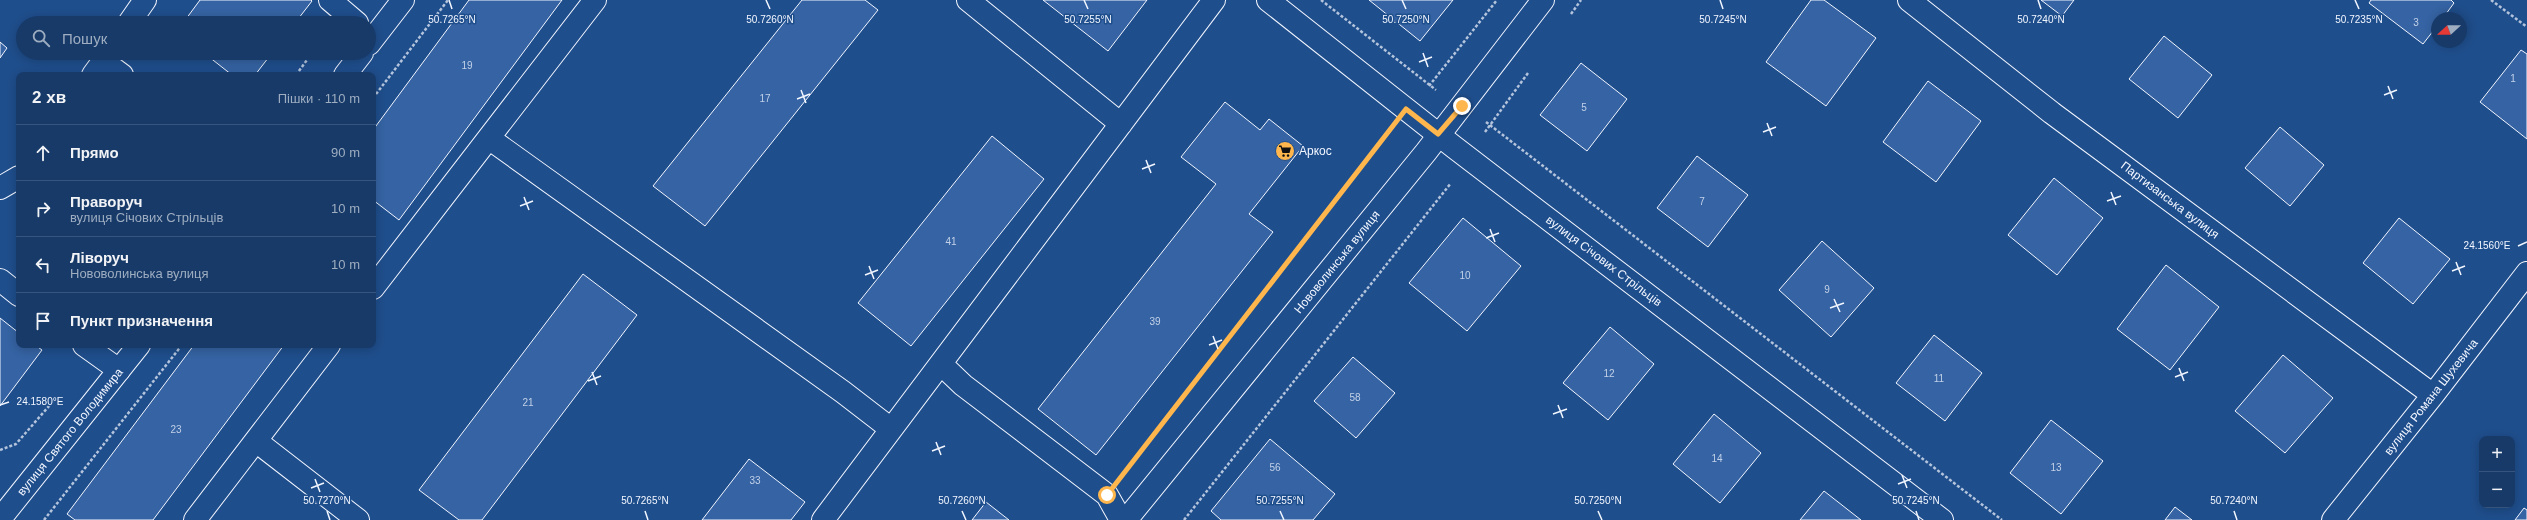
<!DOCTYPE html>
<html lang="uk">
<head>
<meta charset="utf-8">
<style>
	:root { --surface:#173a69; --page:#244571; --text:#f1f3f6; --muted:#9eadc0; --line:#36547d }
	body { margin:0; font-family:Helvetica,sans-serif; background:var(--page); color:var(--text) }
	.controls { position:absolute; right:12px; bottom:12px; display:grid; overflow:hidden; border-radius:8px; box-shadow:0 2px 10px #0003 }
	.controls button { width:36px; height:36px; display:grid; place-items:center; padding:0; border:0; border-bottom:1px solid var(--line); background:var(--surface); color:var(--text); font:20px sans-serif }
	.compass { position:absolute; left:2431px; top:12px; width:36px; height:36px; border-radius:50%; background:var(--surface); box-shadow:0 2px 10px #0003; rotate:249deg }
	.stop { position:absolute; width:12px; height:12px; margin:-9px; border:3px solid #ffb74d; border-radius:50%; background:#fff }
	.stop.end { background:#ffb74d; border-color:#fff; box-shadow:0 1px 4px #0008 }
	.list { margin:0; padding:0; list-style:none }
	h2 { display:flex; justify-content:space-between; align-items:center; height:52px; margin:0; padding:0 16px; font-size:17px }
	h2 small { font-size:13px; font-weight:400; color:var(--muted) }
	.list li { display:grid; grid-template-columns:26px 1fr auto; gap:12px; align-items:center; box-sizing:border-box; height:56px; padding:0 16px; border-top:1px solid var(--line) }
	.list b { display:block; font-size:15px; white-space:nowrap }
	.list p { margin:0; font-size:13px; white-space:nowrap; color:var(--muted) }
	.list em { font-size:13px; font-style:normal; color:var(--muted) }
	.icon { flex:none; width:22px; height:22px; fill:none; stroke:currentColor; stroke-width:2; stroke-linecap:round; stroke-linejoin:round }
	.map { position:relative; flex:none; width:2527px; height:520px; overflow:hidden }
	.search { position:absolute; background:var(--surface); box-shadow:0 2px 10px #0003; left:16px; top:16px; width:360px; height:44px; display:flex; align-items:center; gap:10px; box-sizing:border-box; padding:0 14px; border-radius:22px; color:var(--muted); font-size:15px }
	.panel { position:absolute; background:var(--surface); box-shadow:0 2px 10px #0003; left:16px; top:72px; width:360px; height:276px; border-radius:8px }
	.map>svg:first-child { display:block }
	.building { fill:#3563a3; stroke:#f2f6ff }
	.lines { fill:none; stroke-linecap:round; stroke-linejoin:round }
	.street-casing { stroke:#f2f6ff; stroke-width:24 }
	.secondary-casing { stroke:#f2f6ff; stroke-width:24 }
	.path { stroke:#b3c4dc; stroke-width:2.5; stroke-dasharray:3 2; stroke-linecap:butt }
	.street { stroke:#1f4e8c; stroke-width:22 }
	.secondary { stroke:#1f4e8c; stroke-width:22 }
	.route { stroke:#ffb74d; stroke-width:5 }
	.ticks { fill:none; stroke:#f2f6ff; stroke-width:1.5 }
	.labels { text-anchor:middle; stroke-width:3; stroke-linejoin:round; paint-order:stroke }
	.number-label { font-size:10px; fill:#c3d1e8 }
	.poi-label { font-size:12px; fill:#f2f6ff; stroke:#1f4e8c; text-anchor:start }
	.street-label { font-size:12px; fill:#f2f6ff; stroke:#1f4e8c }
	.ticks-label { font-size:10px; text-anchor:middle; fill:#f2f6ff; stroke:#1f4e8c; stroke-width:3; stroke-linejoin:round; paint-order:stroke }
</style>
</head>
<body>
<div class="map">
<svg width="2527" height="520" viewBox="0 0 2527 520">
	<rect width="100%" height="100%" fill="#1f4e8c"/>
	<path class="building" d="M200 0H311L312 1 295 23H183Z
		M469 0H562L399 220 373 200V130Z
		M802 0H865L878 10 705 226 653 186Z
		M1043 0H1147L1108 51Z
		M1369 0H1453L1420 41Z
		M1811 0H1824L1876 38 1826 106 1766 62Z
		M2041 0H2074L2062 16Z
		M2371 0H2451L2454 3 2443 18H2437V26L2423 44 2369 3Z
		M2164 36 2212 75 2178 118 2129 79Z
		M0 42 7 48 0 58Z
		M2521 50 2527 54V139L2480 102Z
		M204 53H272L255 75H232Z
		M1581 63 1627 99 1587 151 1540 115Z
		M1928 81 1981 121 1936 182 1883 142Z
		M1225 102 1260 130 1269 119 1303 146 1249 214 1273 232 1096 455 1038 409 1216 184 1181 157Z
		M2280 127 2324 165 2290 206 2245 168Z
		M992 136 1044 179 911 346 858 303Z
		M1697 156 1748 195 1708 247 1657 208Z
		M2054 178 2103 218 2057 275 2008 235Z
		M1463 218 1521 266 1467 331 1409 283Z
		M2399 218 2450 259 2413 304 2363 263Z
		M1822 241 1874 288 1831 337 1779 290Z
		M2166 265 2219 307 2170 370 2117 329Z
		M583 274 637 315 482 520H459L419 490Z
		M0 318 19 333V345H35L42 350 0 406Z
		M1610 327 1654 364 1608 420 1563 383Z
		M1934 335 1982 373 1945 421 1896 383Z
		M194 345H284L153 520H75L67 514Z
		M2283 355 2333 398 2285 453 2235 411Z
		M1353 357 1395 393 1356 438 1314 401Z
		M1714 414 1761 453 1720 503 1673 464Z
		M2051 420 2103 461 2061 514 2010 473Z
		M1270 439 1335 494 1313 520H1221L1211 511Z
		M749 459 805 502 791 520H702Z
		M1824 491 1861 520H1800Z
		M986 502 1009 520H972Z
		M2175 507 2192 520H2165Z
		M2524 508 2527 510V520H2515Z"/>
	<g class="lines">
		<g class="street-casing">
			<path id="street" d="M330 0 357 23
				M968 0 1121 124
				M1268 0 1454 147 1942 520
				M1909 0 2052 113 2433 395
				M129 23 145 0
				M103 61 122 75
				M93 75 109 53
				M490 139 843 392 891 429
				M0 188 19 177
				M0 280 19 295
				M373 288 595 0
				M84 345 119 370
				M941 364 963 385 1107 495 1121 520
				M256 441 358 520
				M195 520 329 345
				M823 520 1214 0
				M2333 520 2433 395 2527 273"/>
		</g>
		<g class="secondary-casing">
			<path id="secondary" d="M369 44 403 0
				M345 75 362 53
				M0 519 139 345
				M1126 520 1426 152 1543 0"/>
		</g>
		<path class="path" d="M1321 0 1436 90
			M2491 0 2527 27
			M1571 14 1581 0
			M296 75 312 53
			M1429 86 1497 0
			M373 98 448 0
			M1486 122 2002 520
			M1485 132 1528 73
			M1163 423 1388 133
			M0 450 16 444 56 398
			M44 520 182 345
			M1184 520 1451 183"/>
		<use href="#street" class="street"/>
		<use href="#secondary" class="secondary"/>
	</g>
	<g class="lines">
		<path class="route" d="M1107 495 1406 109 1438 134 1462 106"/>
	</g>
	<path class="ticks" d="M449 0 452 9M766 0 770 9M1084 0 1088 9M1402 0 1406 9M1720 0 1723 9M2038 0 2041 9M2355 0 2359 9M1423 53 1428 67M1419 62 1432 57M2388 86 2393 99M801 90 806 103M2384 95 2397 90M797 99 810 94M1767 123 1772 136M1763 132 1776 127M1146 160 1151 173M1142 169 1155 164M2111 192 2116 205M524 197 529 210M2107 201 2121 196M520 206 533 201M1490 229 1495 242M1486 238 1499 233M2518 246 2527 242M2456 262 2461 275M869 266 874 279M2452 271 2465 266M865 275 878 270M1834 299 1840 312M1830 308 1844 303M1213 336 1218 349M1209 345 1222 340M2179 368 2184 381M592 372 597 385M2175 377 2188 372M588 381 601 376M0 405 9 402M1558 405 1563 418M1553 414 1567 409M936 442 941 455M932 451 945 446M1902 475 1907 488M315 479 320 492M1898 484 1911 479M311 488 324 483M327 511 330 520M645 511 648 520M962 511 966 520M1280 511 1284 520M1598 511 1602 520M1916 511 1919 520M2234 511 2237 520"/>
	<defs>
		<g id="supermarket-disc" transform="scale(1)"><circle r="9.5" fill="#ffb74d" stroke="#1f4e8c"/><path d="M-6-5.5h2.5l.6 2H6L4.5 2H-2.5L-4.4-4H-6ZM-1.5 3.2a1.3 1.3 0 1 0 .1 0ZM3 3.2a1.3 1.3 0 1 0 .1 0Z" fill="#111"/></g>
	</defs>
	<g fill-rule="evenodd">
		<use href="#supermarket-disc" x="1285" y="151"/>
	</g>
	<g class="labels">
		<g class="number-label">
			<text x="2416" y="26">3</text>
			<text x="467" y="69">19</text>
			<text x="2513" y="82">1</text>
			<text x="765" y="102">17</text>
			<text x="1584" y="111">5</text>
			<text x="1702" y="205">7</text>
			<text x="951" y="245">41</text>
			<text x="1465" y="279">10</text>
			<text x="1827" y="293">9</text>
			<text x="1155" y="325">39</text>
			<text x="1609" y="377">12</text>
			<text x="1939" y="382">11</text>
			<text x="1355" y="401">58</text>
			<text x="528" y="406">21</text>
			<text x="176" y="433">23</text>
			<text x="1717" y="462">14</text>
			<text x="1275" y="471">56</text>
			<text x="2056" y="471">13</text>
			<text x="755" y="484">33</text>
		</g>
		<g class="poi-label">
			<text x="1299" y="155">Аркос</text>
		</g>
		<g class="street-label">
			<text transform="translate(2170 200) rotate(37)" y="4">Партизанська вулиця</text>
			<text transform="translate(1604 261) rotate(37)" y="4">вулиця Січових Стрільців</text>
			<text transform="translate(1337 262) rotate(-51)" y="4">Нововолинська вулиця</text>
			<text transform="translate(2431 397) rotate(-52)" y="4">вулиця Романа Шухевича</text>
			<text transform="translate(70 432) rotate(-51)" y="4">вулиця Святого Володимира</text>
		</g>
	</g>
	<g class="ticks-label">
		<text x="452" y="23">50.7265°N</text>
		<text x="770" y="23">50.7260°N</text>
		<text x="1406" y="23">50.7250°N</text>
		<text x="1088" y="23">50.7255°N</text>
		<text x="1723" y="23">50.7245°N</text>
		<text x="2041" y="23">50.7240°N</text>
		<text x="2359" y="23">50.7235°N</text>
		<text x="2487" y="249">24.1560°E</text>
		<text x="40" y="405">24.1580°E</text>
		<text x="327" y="504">50.7270°N</text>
		<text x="645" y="504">50.7265°N</text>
		<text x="962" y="504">50.7260°N</text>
		<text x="1280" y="504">50.7255°N</text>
		<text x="1598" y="504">50.7250°N</text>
		<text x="1916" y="504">50.7245°N</text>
		<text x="2234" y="504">50.7240°N</text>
	</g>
</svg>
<div class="controls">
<button>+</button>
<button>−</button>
</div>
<svg class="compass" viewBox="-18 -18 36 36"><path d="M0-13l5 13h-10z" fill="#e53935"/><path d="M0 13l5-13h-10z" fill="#9eadc0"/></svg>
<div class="stop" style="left:1107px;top:495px"></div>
<div class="stop end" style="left:1462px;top:106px"></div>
<div class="search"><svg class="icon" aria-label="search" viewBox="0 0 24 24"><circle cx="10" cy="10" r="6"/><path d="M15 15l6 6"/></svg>Пошук</div>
<section class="panel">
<h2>2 хв<small>Пішки · 110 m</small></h2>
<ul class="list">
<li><svg class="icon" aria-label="ahead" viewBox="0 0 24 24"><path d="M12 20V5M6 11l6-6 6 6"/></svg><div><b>Прямо</b></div><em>90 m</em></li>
<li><svg class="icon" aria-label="right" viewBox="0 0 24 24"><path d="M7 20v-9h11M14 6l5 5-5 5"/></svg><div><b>Праворуч</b><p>вулиця Січових Стрільців</p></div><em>10 m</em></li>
<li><svg class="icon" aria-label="left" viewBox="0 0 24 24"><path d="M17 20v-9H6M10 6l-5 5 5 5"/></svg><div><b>Ліворуч</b><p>Нововолинська вулиця</p></div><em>10 m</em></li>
<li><svg class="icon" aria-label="arrive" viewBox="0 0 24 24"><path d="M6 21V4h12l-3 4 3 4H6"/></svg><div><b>Пункт призначення</b></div></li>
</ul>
</section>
</div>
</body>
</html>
